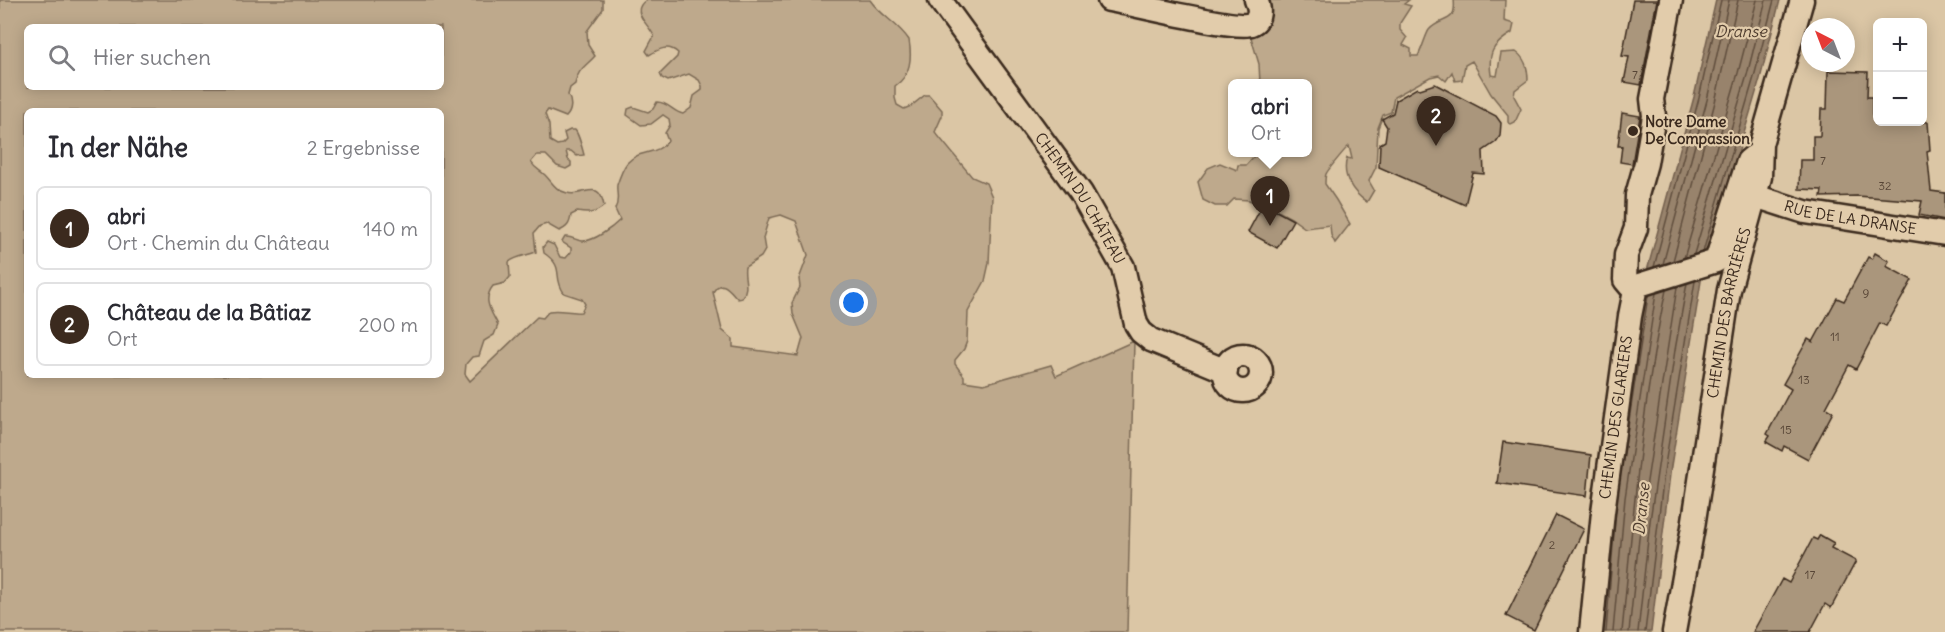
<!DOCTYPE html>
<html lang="de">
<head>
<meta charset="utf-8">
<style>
	:root { --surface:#fff; --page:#f7f7f7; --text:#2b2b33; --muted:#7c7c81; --line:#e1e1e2; --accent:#3b2a1e }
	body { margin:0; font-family:Delius,sans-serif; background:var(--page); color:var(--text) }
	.controls { position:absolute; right:18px; top:18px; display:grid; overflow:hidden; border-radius:9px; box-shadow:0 3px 15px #0003 }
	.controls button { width:54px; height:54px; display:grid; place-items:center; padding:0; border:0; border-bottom:2px solid var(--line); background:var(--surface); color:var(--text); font:30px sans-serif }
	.compass { position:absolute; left:1801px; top:18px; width:54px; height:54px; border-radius:50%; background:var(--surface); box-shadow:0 3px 15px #0003; rotate:318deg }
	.you { position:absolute; left:854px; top:303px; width:21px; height:21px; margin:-15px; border:4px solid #fff; border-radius:50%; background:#1a73e8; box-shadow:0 0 0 9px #1a73e833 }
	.badge { display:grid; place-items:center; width:39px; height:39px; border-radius:50%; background:var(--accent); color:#fff; font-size:20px; font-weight:700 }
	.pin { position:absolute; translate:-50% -50px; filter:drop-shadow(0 2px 3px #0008) }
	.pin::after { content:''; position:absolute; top:32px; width:21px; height:18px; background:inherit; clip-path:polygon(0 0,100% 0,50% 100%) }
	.popup { position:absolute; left:1228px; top:79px; width:84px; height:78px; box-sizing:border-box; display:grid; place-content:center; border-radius:9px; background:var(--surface); filter:drop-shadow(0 2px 4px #0005); font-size:20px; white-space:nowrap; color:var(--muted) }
	.popup b { font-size:22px; color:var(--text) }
	.popup::after { content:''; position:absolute; left:50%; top:100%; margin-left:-12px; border:12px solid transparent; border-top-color:var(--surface) }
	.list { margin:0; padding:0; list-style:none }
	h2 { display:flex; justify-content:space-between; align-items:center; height:78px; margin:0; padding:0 24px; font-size:26px }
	h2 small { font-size:20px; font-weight:400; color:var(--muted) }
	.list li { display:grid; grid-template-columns:39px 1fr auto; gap:18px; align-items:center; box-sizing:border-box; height:84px; margin:0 12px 12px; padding:0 12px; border:2px solid var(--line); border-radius:9px }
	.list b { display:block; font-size:22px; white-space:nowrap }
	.list p { margin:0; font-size:20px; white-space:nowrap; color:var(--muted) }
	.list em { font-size:20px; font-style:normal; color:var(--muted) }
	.icon { flex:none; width:33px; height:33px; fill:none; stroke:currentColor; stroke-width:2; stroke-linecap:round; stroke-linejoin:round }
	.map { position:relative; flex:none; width:1945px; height:632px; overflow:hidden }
	.search { position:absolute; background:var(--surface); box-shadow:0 3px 15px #0003; left:24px; top:24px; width:420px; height:66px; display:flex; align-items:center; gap:15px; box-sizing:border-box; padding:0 21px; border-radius:9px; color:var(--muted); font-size:22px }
	.panel { position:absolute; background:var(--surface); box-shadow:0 3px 15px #0003; left:24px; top:108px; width:420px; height:270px; border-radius:9px }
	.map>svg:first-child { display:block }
	.green { fill:#bea98c; stroke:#7c6a55; stroke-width:1.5; fill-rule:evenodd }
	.water { fill:#98836c; stroke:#735f4d; stroke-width:1.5 }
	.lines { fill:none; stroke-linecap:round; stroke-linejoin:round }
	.shore { stroke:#604e3d; stroke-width:1.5 }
	.building { fill:#aa967c; stroke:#3b2a1e; stroke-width:1.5 }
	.street-casing { stroke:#3b2a1e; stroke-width:27 }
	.street { stroke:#e2ccab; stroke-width:22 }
	.poi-dot { fill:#3b2a1e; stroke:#e2ccab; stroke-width:2 }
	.labels { text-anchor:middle; stroke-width:4.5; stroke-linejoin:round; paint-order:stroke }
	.number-label { font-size:12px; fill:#574536 }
	.poi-label { font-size:15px; font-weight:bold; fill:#3b2a1e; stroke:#e2ccab; text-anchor:start }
	.street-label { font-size:15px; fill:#3b2a1e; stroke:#e2ccab }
	.water-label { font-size:16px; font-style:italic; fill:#4e3c2e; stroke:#e2ccab }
</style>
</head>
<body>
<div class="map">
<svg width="1945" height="632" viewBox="0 0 1945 632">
	<rect width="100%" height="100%" fill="#dbc6a5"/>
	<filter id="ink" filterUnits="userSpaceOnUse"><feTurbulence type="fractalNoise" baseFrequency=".0167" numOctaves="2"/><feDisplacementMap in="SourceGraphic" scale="12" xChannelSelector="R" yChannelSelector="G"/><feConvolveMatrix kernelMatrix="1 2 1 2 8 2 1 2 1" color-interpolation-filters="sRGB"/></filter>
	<g filter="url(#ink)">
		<path class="green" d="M0 0H603V9L587 31 588 45 595 56C586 66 577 70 575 84L570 88 568 95C572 102 572 111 566 117L548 110 545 114 549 125 550 141 557 145 562 144 566 140 564 133 570 130H575C578 133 583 151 584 155L577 156 571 151H566L568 159 571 162V166L566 169 557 166 546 155H537L531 162C535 169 540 170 545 175 553 183 555 190 567 193 584 198 599 177 604 206 595 214 588 214 577 212L571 215C570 224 567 228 559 231L547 224 540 226 534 233 536 252C526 256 517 256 509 262L510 277 505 283 493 286C482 300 491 311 498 325L494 335 484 341 479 356 472 357 466 364 465 374 470 381 537 317 543 318 549 311C561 309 570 313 581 312L585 304 582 299 564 293C552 276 566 268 544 253L543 247 547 242 554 245 560 257 566 258 571 252V248L562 242 565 237C572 236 576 241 583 241 594 241 612 228 620 220L615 209C620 200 616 194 617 185 619 179 623 168 627 163 639 149 657 156 668 141L665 133 670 125 669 119 663 115 651 124 641 125 627 115 628 109 633 107 648 112 653 109 657 102C668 102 673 112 683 114L691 108 694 96 702 90V86L699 80 689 74 668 81 662 78 660 74 677 57 678 53C668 44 659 49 649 55L646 51 654 36C649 24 629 12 646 0H870C881 16 899 24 909 40 912 58 911 75 895 86V98L897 105 904 109 911 106 925 95H929L942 110V116L935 132 972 177 986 183 992 197 989 263 985 281 968 312 967 341 964 349 955 360V364L964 376V381L984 384 1051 365 1056 376 1134 341 1127 632H0ZM27 27H441V87H27ZM27 111H441V375H27ZM781 215 796 221 808 255 799 279 800 287 792 303 793 314 803 338 798 356 733 347V339L722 330 713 292C722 277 730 291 738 299L742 298C750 286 743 279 745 267L761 257 765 250 763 238 769 218Z
			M1263 0H1409L1404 4 1411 6 1400 23V30L1407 38 1403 45 1411 49V56H1418C1422 49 1426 34 1429 30 1441 16 1457 25 1454 0H1505L1504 21 1514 24 1512 33C1492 45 1488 53 1491 75L1497 76 1501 53 1516 52C1525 58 1528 69 1528 80L1515 90 1514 96 1521 109 1515 122 1511 124 1508 122V115L1491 94 1472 61 1465 65 1462 80 1455 81 1452 72 1446 81 1439 75 1430 77 1394 97 1391 112 1383 115 1378 128 1376 167 1369 181 1374 190 1367 202C1353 193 1341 176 1347 158L1352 159 1349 146C1346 148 1327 171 1326 174 1325 177 1325 181 1325 184L1336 200 1350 224 1335 243 1331 235 1330 225 1305 228 1291 218 1263 203 1260 205 1249 200 1234 199 1227 206H1215L1203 200 1198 182 1208 168 1220 163 1237 170 1238 165H1246L1257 153 1308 152V83H1260L1259 64 1250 34Z"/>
		<path class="water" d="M1716 0H1780L1760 79 1702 275 1671 466 1651 632H1600L1605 566 1647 271 1694 97Z"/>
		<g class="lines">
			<path class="shore" d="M1703 252 1754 77 1774 0
				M1694 254 1747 75 1766 0
				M1684 258 1738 73 1757 0
				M1673 261 1715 102 1738 0
				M1663 264 1707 100 1729 0
				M1654 267 1699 98 1721 0
				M1624 453 1648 296
				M1606 632 1616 508
				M1613 632 1625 498 1656 293
				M1622 632C1633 518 1642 402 1666 290
				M1629 632 1641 520 1677 287
				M1638 632 1650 521 1675 350 1687 283
				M1645 632 1665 465 1695 281"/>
		</g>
		<path class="building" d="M1633 0H1657L1641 85 1624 82 1629 57 1622 56Z
			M1828 71 1868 72 1867 97H1872V115H1878V122H1928L1930 150 1927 151 1931 191 1945 193V220L1919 215 1922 201 1857 196 1821 197 1822 190 1799 189 1800 160H1813V136H1820L1821 109H1827Z
			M1435 84 1496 116 1501 123 1500 136 1496 142 1483 151 1484 174 1473 173 1465 205 1379 167 1380 144 1385 141 1387 127 1382 119 1393 113 1396 100 1417 88 1420 89Z
			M1622 113 1640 116 1632 164 1620 162 1622 146H1618Z
			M1263 204 1293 220 1277 248 1248 232Z
			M1875 253 1889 261 1886 266 1912 280 1886 326 1880 323 1856 369 1849 365 1826 408 1833 412 1808 459 1784 446 1782 451 1766 442 1770 436 1767 434 1791 389 1783 384 1808 339 1813 342 1837 298 1844 301 1868 257 1872 259Z
			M1503 442 1591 455 1587 496 1497 483Z
			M1556 515 1584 529 1534 630 1506 616Z
			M1820 535 1834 543 1831 548 1856 561 1831 608 1825 604 1810 632H1753L1782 579 1789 583 1813 538 1817 540Z"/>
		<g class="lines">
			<g class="street-casing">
				<g id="street">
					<path id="s1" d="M940 0 1081 193 1123 267 1136 324 1141 332 1151 340 1226 371"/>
					<path d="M1109 0C1132 4 1236 30 1251 24 1261 20 1260 8 1256 0"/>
					<path id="s2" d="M1755 196 1805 212 1945 234"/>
					<path d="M1636 286H1630L1625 280 1626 255 1636 228 1637 195 1646 163 1654 116 1652 99 1671 0"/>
					<path d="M1636 286 1716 261 1748 161 1754 156H1760"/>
					<circle cx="1243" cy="373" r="18"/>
					<path id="s3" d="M1591 632 1603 512 1630 316 1636 286"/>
					<path id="s4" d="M1674 632 1693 527 1729 290 1760 177 1761 144 1802 0"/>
				</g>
			</g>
			<use href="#street" class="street"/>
		</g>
	</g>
	<circle class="poi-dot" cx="1633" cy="131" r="6"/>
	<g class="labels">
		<g class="number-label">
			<text x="1635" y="79">7</text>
			<text x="1823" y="165">7</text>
			<text x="1885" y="190">32</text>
			<text x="1866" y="298">9</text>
			<text x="1835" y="341">11</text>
			<text x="1804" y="384">13</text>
			<text x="1786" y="434">15</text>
			<text x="1552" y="549">2</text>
			<text x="1810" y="579">17</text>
		</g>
		<g class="poi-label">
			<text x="1645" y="127">Notre Dame<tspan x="1645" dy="17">De Compassion</tspan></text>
		</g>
		<g class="street-label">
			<text dy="5" stroke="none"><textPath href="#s1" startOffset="243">CHEMIN DU CHÂTEAU</textPath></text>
			<text dy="5" stroke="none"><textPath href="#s2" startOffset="98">RUE DE LA DRANSE</textPath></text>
			<text dy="5" stroke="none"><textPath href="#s4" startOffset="324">CHEMIN DES BARRIÈRES</textPath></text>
			<text dy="5" stroke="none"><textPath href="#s3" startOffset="216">CHEMIN DES GLARIERS</textPath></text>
		</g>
		<g class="water-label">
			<text x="1741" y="37">Dranse</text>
			<text transform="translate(1641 509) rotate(-84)" y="6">Dranse</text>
		</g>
	</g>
</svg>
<div class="controls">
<button>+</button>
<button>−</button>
</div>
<svg class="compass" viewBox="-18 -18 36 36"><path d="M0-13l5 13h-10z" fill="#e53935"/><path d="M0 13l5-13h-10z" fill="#7c7c81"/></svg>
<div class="you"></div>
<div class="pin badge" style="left:1270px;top:226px">1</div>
<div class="popup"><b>abri</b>Ort</div>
<div class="pin badge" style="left:1436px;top:146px">2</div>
<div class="search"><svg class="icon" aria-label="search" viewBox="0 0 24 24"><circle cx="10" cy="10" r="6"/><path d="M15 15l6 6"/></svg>Hier suchen</div>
<section class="panel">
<h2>In der Nähe<small>2 Ergebnisse</small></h2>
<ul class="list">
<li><span class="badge">1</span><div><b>abri</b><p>Ort · Chemin du Château</p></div><em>140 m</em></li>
<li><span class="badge">2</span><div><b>Château de la Bâtiaz</b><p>Ort</p></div><em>200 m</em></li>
</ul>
</section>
</div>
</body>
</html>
